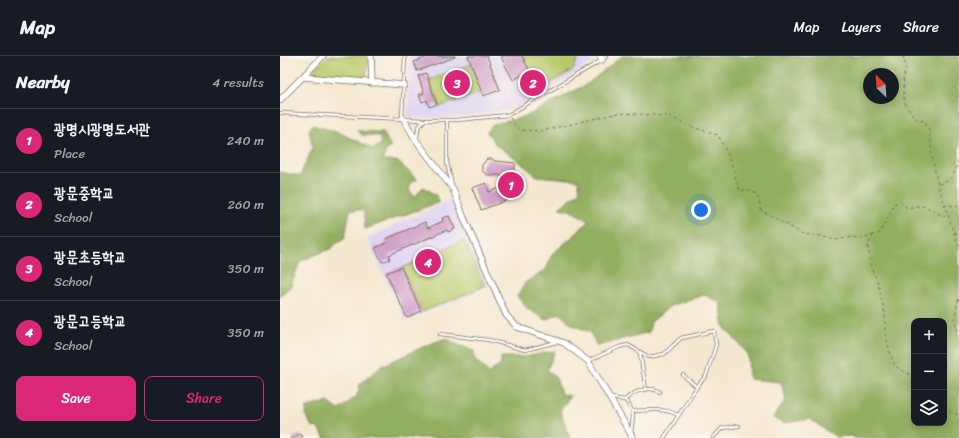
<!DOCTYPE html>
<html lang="en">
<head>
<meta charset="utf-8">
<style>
	:root { --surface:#171b24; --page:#242831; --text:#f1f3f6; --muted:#9ea1a6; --line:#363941; --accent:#db2777 }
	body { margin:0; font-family:Sriracha,"Poor Story",sans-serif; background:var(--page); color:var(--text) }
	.controls { position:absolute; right:12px; bottom:12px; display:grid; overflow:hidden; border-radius:8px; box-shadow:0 2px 10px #0003 }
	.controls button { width:36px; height:36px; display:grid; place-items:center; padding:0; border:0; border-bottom:1px solid var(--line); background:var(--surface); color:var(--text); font:20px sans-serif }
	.compass { position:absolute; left:583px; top:12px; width:36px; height:36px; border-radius:50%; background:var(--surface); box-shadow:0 2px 10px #0003; rotate:335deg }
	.you { position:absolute; left:421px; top:154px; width:14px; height:14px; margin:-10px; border:3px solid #fff; border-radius:50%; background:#1a73e8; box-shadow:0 0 0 6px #1a73e833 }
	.badge { display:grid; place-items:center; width:26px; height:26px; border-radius:50%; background:var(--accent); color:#fff; font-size:13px; font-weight:700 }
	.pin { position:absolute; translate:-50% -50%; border:2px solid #fff; box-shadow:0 1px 4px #0006 }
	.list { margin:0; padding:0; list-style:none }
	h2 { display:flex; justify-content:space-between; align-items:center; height:52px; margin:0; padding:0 16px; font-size:17px }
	h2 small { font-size:13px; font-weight:400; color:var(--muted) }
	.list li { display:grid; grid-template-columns:26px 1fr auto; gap:12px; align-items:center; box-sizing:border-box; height:64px; padding:0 16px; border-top:1px solid var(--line) }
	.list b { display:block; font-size:15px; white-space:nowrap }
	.list p { margin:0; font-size:13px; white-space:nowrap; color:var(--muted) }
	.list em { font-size:13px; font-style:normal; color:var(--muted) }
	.actions { display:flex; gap:8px; padding:12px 16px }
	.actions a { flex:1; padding:9px 0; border:1px solid var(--accent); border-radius:8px; text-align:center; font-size:14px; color:var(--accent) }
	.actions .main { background:var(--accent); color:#fff }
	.icon { flex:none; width:22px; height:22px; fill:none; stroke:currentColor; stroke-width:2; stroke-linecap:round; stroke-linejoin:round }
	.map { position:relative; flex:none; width:679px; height:382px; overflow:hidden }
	header { display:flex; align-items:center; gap:24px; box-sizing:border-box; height:56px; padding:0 20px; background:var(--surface); border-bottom:1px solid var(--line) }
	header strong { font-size:19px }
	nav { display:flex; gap:22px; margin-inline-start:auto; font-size:14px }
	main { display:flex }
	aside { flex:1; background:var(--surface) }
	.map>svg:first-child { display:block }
	.built { fill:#e0d4f4 }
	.green { fill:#b9ca6c; stroke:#7a7a45 }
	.forest { fill:#92ae60; stroke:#666c3f; fill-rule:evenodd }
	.building { fill:#cf9fc8 }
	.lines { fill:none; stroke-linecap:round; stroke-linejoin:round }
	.lane-casing { stroke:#7c6c5d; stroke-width:4 }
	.street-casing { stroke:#7c6c5d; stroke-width:7 }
	.path { stroke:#7c6c5d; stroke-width:1; stroke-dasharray:3 3; stroke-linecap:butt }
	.lane { stroke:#fff; stroke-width:2.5 }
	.street { stroke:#fff; stroke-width:5.5 }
</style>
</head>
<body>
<header>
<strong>Map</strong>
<nav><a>Map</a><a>Layers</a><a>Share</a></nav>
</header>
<main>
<aside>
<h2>Nearby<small>4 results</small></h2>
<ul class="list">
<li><span class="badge">1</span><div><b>광명시광명도서관</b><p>Place</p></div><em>240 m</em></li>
<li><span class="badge">2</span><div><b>광문중학교</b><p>School</p></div><em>260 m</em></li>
<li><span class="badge">3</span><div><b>광문초등학교</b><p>School</p></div><em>350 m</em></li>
<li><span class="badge">4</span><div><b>광문고등학교</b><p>School</p></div><em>350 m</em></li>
</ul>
<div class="actions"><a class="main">Save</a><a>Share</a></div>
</aside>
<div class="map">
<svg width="679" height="382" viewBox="0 0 679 382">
	<rect width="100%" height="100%" fill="#fbf7ec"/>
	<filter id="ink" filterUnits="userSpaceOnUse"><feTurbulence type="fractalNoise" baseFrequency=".025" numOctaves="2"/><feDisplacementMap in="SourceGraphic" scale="8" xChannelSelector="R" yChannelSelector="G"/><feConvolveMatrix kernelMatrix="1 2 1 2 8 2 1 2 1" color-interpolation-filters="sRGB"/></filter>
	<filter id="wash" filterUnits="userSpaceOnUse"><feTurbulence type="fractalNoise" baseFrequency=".012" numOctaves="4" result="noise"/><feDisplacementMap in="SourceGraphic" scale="16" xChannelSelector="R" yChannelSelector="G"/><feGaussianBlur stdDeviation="0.9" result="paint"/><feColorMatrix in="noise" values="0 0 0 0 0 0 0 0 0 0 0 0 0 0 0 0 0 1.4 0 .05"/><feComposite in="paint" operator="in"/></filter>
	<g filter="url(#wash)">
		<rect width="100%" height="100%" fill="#f5e8d1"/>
		<path class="built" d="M130 0H217L232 53 210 57 176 62 132 61 128 60Z
			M218 0H313L314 2 313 6 244 49 234 53Z
			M170 144 208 230 125 265 87 182Z"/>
		<path class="green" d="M48 0H87L89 2 85 23 30 17Z
			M242 0H299L293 14 246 41 241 31 254 23Z
			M191 8 202 36 159 51 149 24Z
			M184 184 205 230 142 256 122 212Z"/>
		<path class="forest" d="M342 0H679V382H574L573 380 556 381 530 363 504 367 493 362 506 344 501 326 469 323 468 298 444 271 440 246 424 239 392 249 371 266 369 276 317 290 310 276 293 269 279 257 266 264 247 252 237 240 246 226 266 214 272 198 297 177 309 164 289 154 279 152 300 135 298 124 257 120 232 100 216 89 207 76 213 69 247 60 309 27ZM589 18H613V42H589ZM634 265H664V367H634Z
			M32 69 58 76 93 93 101 88 99 80 82 79 77 75 103 76 111 91 106 94 102 105H117L138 124H132L129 134 135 141 143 131 155 138 160 146 85 173 84 154H70L65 181 50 193 20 205 11 230 0 241V116L20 120 33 91 29 74Z
			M166 282 178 289 194 295V302L209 317 221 309V301H245L275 295 267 314 276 322 281 338 290 340 280 355 290 382H44L38 372 32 371 26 359 27 351 48 346 59 354 77 340 80 328 102 310 145 290Z"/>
		<g id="blocks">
			<path class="building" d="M150 0H175V1L137 15 134 6Z
				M188 0H207L220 34 203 40Z
				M224 0H242L250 15 233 24 221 1Z
				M146 17 157 48 149 51 147 44 142 46 139 39 144 37 138 20Z
				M207 103H212L215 105 235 107V120L241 139 201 154 192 132 206 127 209 136 225 130 222 119H208L202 115V109Z
				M169 160 175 173 168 176 167 174 109 199 110 203 102 206 95 192 107 187 106 183 145 166 148 172 163 165 162 162Z
				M121 211 141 255 127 262 106 217Z
				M19 379H22V382H10Z"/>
		</g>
	</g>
	<g filter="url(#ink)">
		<use href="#blocks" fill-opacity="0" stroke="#7c6c5d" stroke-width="1"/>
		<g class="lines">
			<g class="lane-casing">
				<path id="lane" d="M0 57 144 64H177L228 59 322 4 326 0
					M122 62 125 0
					M167 64V107L172 129
					M137 82 138 72 144 64
					M160 278 209 284 245 294 277 286
					M360 297 366 334
					M308 305 339 291 348 289 369 301 384 298 401 282 434 275 436 289 426 320 418 329 384 382
					M403 319 417 331
					M331 342 345 344C356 357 353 360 351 376
					M345 344C352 336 369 329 380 336
					M353 355C368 354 385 352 398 359
					M433 382 442 372 459 370"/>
			</g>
			<g class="street-casing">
				<path id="street" d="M91 0 92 27
					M320 0 322 4
					M23 21 124 29
					M0 44 43 0
					M123 62 136 84 173 133 184 162 226 259 237 271 284 287 308 305 353 382"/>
			</g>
			<path class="path" d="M623 0 626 12 624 16C623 40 620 47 638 64L645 65 649 74 653 106 658 129 679 192
				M230 62 239 74 261 75 339 57 389 60 409 70 438 79 449 101 460 135 465 134 475 137 479 143 481 154 523 178 541 180 555 184 572 181 581 182 600 177C605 166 610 161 613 148L620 146 628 152C651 145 649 158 668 160
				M659 128C673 125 676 115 679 101
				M664 149 679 150
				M674 176 679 179
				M593 179 588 189 591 211 598 227 605 258V275L610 297 615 310 634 321
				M679 243C675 255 673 265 679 276
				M664 354 679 359"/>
			<use href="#lane" class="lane"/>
			<use href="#street" class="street"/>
		</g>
	</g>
</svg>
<div class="controls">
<button>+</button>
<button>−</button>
<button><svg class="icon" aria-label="layers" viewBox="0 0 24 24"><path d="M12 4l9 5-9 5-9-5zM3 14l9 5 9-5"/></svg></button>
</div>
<svg class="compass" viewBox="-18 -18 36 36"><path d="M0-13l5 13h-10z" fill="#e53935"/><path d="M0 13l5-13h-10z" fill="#9ea1a6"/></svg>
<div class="you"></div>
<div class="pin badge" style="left:231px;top:129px">1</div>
<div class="pin badge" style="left:253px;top:27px">2</div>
<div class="pin badge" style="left:177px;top:27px">3</div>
<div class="pin badge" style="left:148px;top:206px">4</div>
</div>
</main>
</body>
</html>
